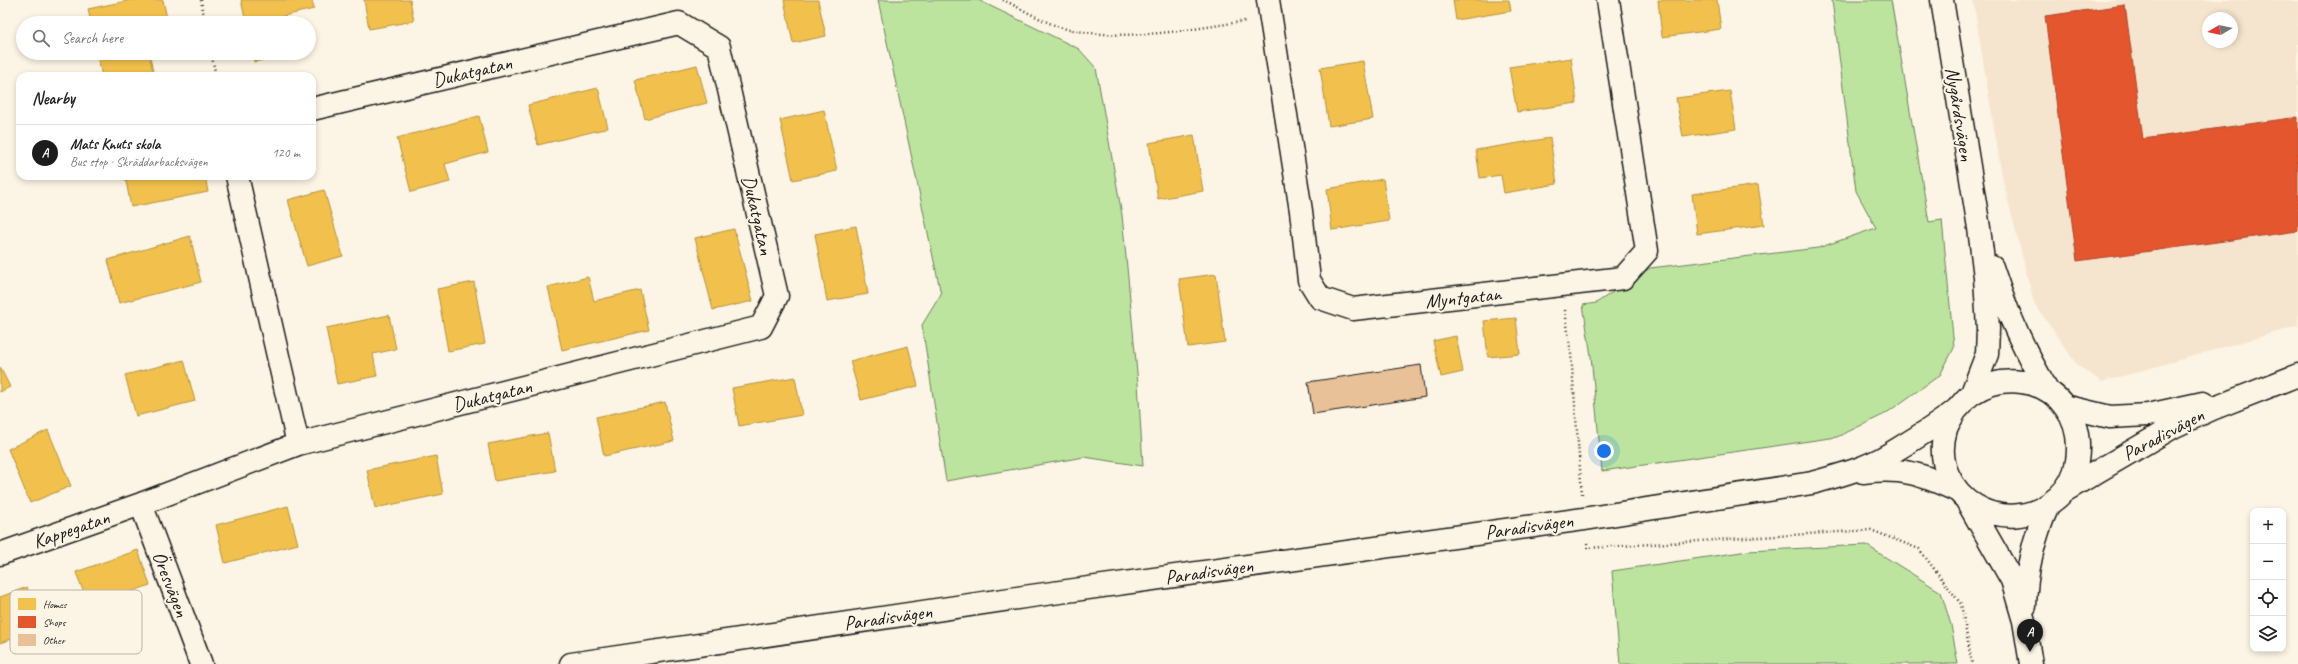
<!DOCTYPE html>
<html lang="en">
<head>
<meta charset="utf-8">
<style>
	:root { --surface:#fff; --page:#f2f2f2; --text:#222; --muted:#767676; --line:#e0e0e0; --accent:#1c1c1c }
	body { margin:0; font-family:Caveat,sans-serif; background:var(--page); color:var(--text) }
	.controls { position:absolute; right:12px; bottom:12px; display:grid; overflow:hidden; border-radius:8px; box-shadow:0 2px 6px #0003 }
	.controls button { width:36px; height:36px; display:grid; place-items:center; padding:0; border:0; border-bottom:1px solid var(--line); background:var(--surface); color:var(--text); font:20px sans-serif }
	.compass { position:absolute; left:2202px; top:12px; width:36px; height:36px; border-radius:50%; background:var(--surface); box-shadow:0 2px 6px #0003; rotate:261deg }
	.you { position:absolute; left:1604px; top:451px; width:14px; height:14px; margin:-10px; border:3px solid #fff; border-radius:50%; background:#1a73e8; box-shadow:0 0 0 6px #1a73e833 }
	.badge { display:grid; place-items:center; width:26px; height:26px; border-radius:50%; background:var(--accent); color:#fff; font-size:13px; font-weight:700 }
	.pin { position:absolute; translate:-50% -33px; filter:drop-shadow(0 1px 2px #0008) }
	.pin::after { content:''; position:absolute; top:21px; width:14px; height:12px; background:inherit; clip-path:polygon(0 0,100% 0,50% 100%) }
	.list { margin:0; padding:0; list-style:none }
	h2 { display:flex; justify-content:space-between; align-items:center; height:52px; margin:0; padding:0 16px; font-size:17px }
	h2 small { font-size:13px; font-weight:400; color:var(--muted) }
	.list li { display:grid; grid-template-columns:26px 1fr auto; gap:12px; align-items:center; box-sizing:border-box; height:56px; padding:0 16px; border-top:1px solid var(--line) }
	.list b { display:block; font-size:15px; white-space:nowrap }
	.list p { margin:0; font-size:13px; white-space:nowrap; color:var(--muted) }
	.list em { font-size:13px; font-style:normal; color:var(--muted) }
	.icon { flex:none; width:22px; height:22px; fill:none; stroke:currentColor; stroke-width:2; stroke-linecap:round; stroke-linejoin:round }
	.map { position:relative; flex:none; width:2298px; height:664px; overflow:hidden }
	.search { position:absolute; background:var(--surface); box-shadow:0 2px 6px #0003; left:16px; top:16px; width:300px; height:44px; display:flex; align-items:center; gap:10px; box-sizing:border-box; padding:0 14px; border-radius:22px; color:var(--muted); font-size:15px }
	.panel { position:absolute; background:var(--surface); box-shadow:0 2px 6px #0003; left:16px; top:72px; width:300px; height:108px; border-radius:12px }
	.map>svg:first-child { display:block }
	.built { fill:#f6e5ce; fill-rule:evenodd }
	.green { fill:#bde49f; stroke:#6c805e }
	.homes { fill:#f2c14e; stroke:#b2903f }
	.shops { fill:#e4572e; stroke:#a84529 }
	.building { fill:#e9c199; stroke:#1c1c1c }
	.lines { fill:none; stroke-linecap:round; stroke-linejoin:round }
	.street-casing { stroke:#1c1c1c; stroke-width:25 }
	.secondary-casing { stroke:#1c1c1c; stroke-width:25 }
	.path { stroke:#1c1c1c; stroke-width:2.5; stroke-dasharray:1 3; stroke-linecap:butt }
	.street { stroke:#fcf5e5; stroke-width:22 }
	.secondary { stroke:#fcf5e5; stroke-width:22 }
	.labels { text-anchor:middle; stroke-width:4; stroke-linejoin:round; paint-order:stroke }
	.street-label { font-size:20px; fill:#1c1c1c; stroke:#fcf5e5 }
	.key { fill:#fcf5e5; stroke:#b9b4a9; stroke-width:1 }
	.key-label { font-size:11px; fill:#1c1c1c }
</style>
</head>
<body>
<div class="map">
<svg width="2298" height="664" viewBox="0 0 2298 664">
	<rect width="100%" height="100%" fill="#fcf5e5"/>
	<filter id="ink" filterUnits="userSpaceOnUse"><feTurbulence type="fractalNoise" baseFrequency=".025" numOctaves="2"/><feDisplacementMap in="SourceGraphic" scale="8" xChannelSelector="R" yChannelSelector="G"/><feConvolveMatrix kernelMatrix="1 2 1 2 8 2 1 2 1" color-interpolation-filters="sRGB"/></filter>
	<g filter="url(#ink)">
		<path class="built" d="M1973 0H2298V326L2102 382 2077 365 2034 303 2002 177ZM2208 18H2232V42H2208Z"/>
		<path class="green" d="M878 0H978L1079 49 1096 68 1122 215 1138 383 1143 466 1084 457 946 481 922 325 941 294Z
			M1832 0H1891L1929 222 1942 220 1954 348 1940 375 1885 414 1837 437 1602 471 1591 356 1583 305 1596 303 1650 268 1818 248 1876 228 1856 191Z
			M1866 545 1941 592 1951 625 1958 664H1620L1612 571 1748 551Z"/>
		<path class="homes" d="M131 0H163L168 23H91L88 9Z
			M241 0H312L314 9 283 16 285 23H246Z
			M364 0H410L414 21 369 29Z
			M784 0H818L826 36 793 43Z
			M1453 0H1509L1511 11 1456 20Z
			M1658 0H1717L1721 29 1662 37Z
			M97 53H149L154 76H102Z
			M252 53H292V54L254 62Z
			M1571 58 1577 103 1517 112 1509 67Z
			M1363 61 1373 119 1329 126 1320 68Z
			M697 65 707 103 645 119 635 80Z
			M598 88 608 128 538 145 528 105Z
			M1730 91 1736 129 1683 137 1676 98Z
			M824 110 837 171 793 180 780 120Z
			M479 116 488 152 445 164 450 182 411 192 397 138Z
			M1194 135 1203 191 1158 199 1149 143Z
			M1550 138 1557 184 1504 193 1501 175 1480 178 1476 150Z
			M125 176H205L208 192 131 207Z
			M1383 179 1389 221 1332 230 1327 189Z
			M1758 185 1764 225 1697 234 1692 194Z
			M324 190 343 256 307 266 288 200Z
			M856 226 868 294 827 301 815 234Z
			M734 229 753 301 713 310 695 238Z
			M190 236 201 282 119 303 108 260Z
			M1216 274 1225 342 1188 347 1179 279Z
			M588 277 594 301 640 290 649 330 562 350 548 287Z
			M474 282 485 344 448 351 437 289Z
			M389 315 396 349 373 354 377 376 337 384 326 328Z
			M1516 318 1520 354 1488 357 1484 321Z
			M1456 336 1463 372 1441 377 1433 341Z
			M908 346 918 386 861 400 850 361Z
			M184 360 195 401 136 416 125 375Z
			M0 367 10 387 0 392Z
			M795 377 802 415 739 426 732 388Z
			M665 402 674 441 604 456 596 417Z
			M48 430 71 486 30 503 8 449Z
			M548 433 555 471 495 481 488 444Z
			M436 456 443 494 375 508 367 470Z
			M288 506 298 544 225 563 216 525Z
			M138 550 150 585 89 607 76 572Z
			M27 587 41 628 0 643V597Z"/>
		<path class="shops" d="M2125 5 2143 139 2298 117V231L2077 261 2045 16Z"/>
		<path class="building" d="M1421 365 1425 397 1313 414 1308 382Z"/>
		<g class="lines">
			<g class="street-casing">
				<path id="street" d="M1268 0 1301 211 1309 280 1320 298 1353 309 1623 278 1647 251 1608 0
					M237 176 298 444
					M141 504 201 664
					M0 554 141 504 298 444 761 327 777 296 719 47 679 23 312 109"/>
			</g>
			<g class="secondary-casing">
				<path id="secondary" d="M1942 0 1979 228 1985 277 1988 329 1987 354 1972 393
					M1992 267C2006 311 2024 351 2048 391
					M2064 406 2110 417 2148 415 2203 403
					M1863 472C1902 467 1922 474 1958 491
					M2066 490 2173 427 2212 409 2298 375
					M1967 501 2012 580 2024 621 2031 664
					M2025 606C2026 570 2033 539 2048 506
					M571 664 1024 597 1584 519 1812 483C1837 476 1865 469 1888 455 1909 442 1937 426 1956 410 1962 405 1966 397 1973 393 2002 374 2044 378 2065 407 2077 423 2080 441 2077 461 2075 475 2068 488 2058 497 2006 544 1926 495 1946 429 1948 423 1953 416 1956 410"/>
			</g>
			<path class="path" d="M201 0 205 23
				M1003 0C1021 8 1048 25 1067 29 1128 42 1186 30 1246 21
				M211 53 216 76
				M1565 310 1571 354 1582 494
				M1587 543 1588 548 1871 530 1919 549 1961 604 1972 664"/>
			<use href="#street" class="street"/>
			<use href="#secondary" class="secondary"/>
		</g>
	</g>
	<g class="labels">
		<g class="street-label">
			<text transform="translate(472 71) rotate(-13)" y="7">Dukatgatan</text>
			<text transform="translate(1960 114) rotate(81)" y="7">Nygårdsvägen</text>
			<text transform="translate(758 215) rotate(77)" y="7">Dukatgatan</text>
			<text transform="translate(1463 297) rotate(-6)" y="7">Myntgatan</text>
			<text transform="translate(492 395) rotate(-14)" y="7">Dukatgatan</text>
			<text transform="translate(2163 434) rotate(-28)" y="7">Paradisvägen</text>
			<text transform="translate(1529 526) rotate(-8)" y="7">Paradisvägen</text>
			<text transform="translate(71 529) rotate(-19)" y="7">Kappegatan</text>
			<text transform="translate(1209 571) rotate(-8)" y="7">Paradisvägen</text>
			<text transform="translate(171 584) rotate(69)" y="7">Öresvägen</text>
			<text transform="translate(888 617) rotate(-8)" y="7">Paradisvägen</text>
		</g>
	</g>
	<rect x="10" y="590" width="132" height="64" rx="6" class="key"/>
	<rect x="18" y="598" width="18" height="12" fill="#f2c14e"/>
	<rect x="18" y="616" width="18" height="12" fill="#e4572e"/>
	<rect x="18" y="634" width="18" height="12" fill="#e9c199"/>
	<g class="key-label">
		<text x="43" y="608">Homes</text>
		<text x="43" y="626">Shops</text>
		<text x="43" y="644">Other</text>
	</g>
</svg>
<div class="controls">
<button>+</button>
<button>−</button>
<button><svg class="icon" aria-label="locate" viewBox="0 0 24 24"><circle cx="12" cy="12" r="6"/><path d="M12 2v4M12 18v4M2 12h4M18 12h4"/></svg></button>
<button><svg class="icon" aria-label="layers" viewBox="0 0 24 24"><path d="M12 4l9 5-9 5-9-5zM3 14l9 5 9-5"/></svg></button>
</div>
<svg class="compass" viewBox="-18 -18 36 36"><path d="M0-13l5 13h-10z" fill="#e53935"/><path d="M0 13l5-13h-10z" fill="#767676"/></svg>
<div class="you"></div>
<div class="pin badge" style="left:2030px;top:652px">A</div>
<div class="search"><svg class="icon" aria-label="search" viewBox="0 0 24 24"><circle cx="10" cy="10" r="6"/><path d="M15 15l6 6"/></svg>Search here</div>
<section class="panel">
<h2>Nearby<small></small></h2>
<ul class="list">
<li><span class="badge">A</span><div><b>Mats Knuts skola</b><p>Bus stop · Skräddarbacksvägen</p></div><em>120 m</em></li>
</ul>
</section>
</div>
</body>
</html>
